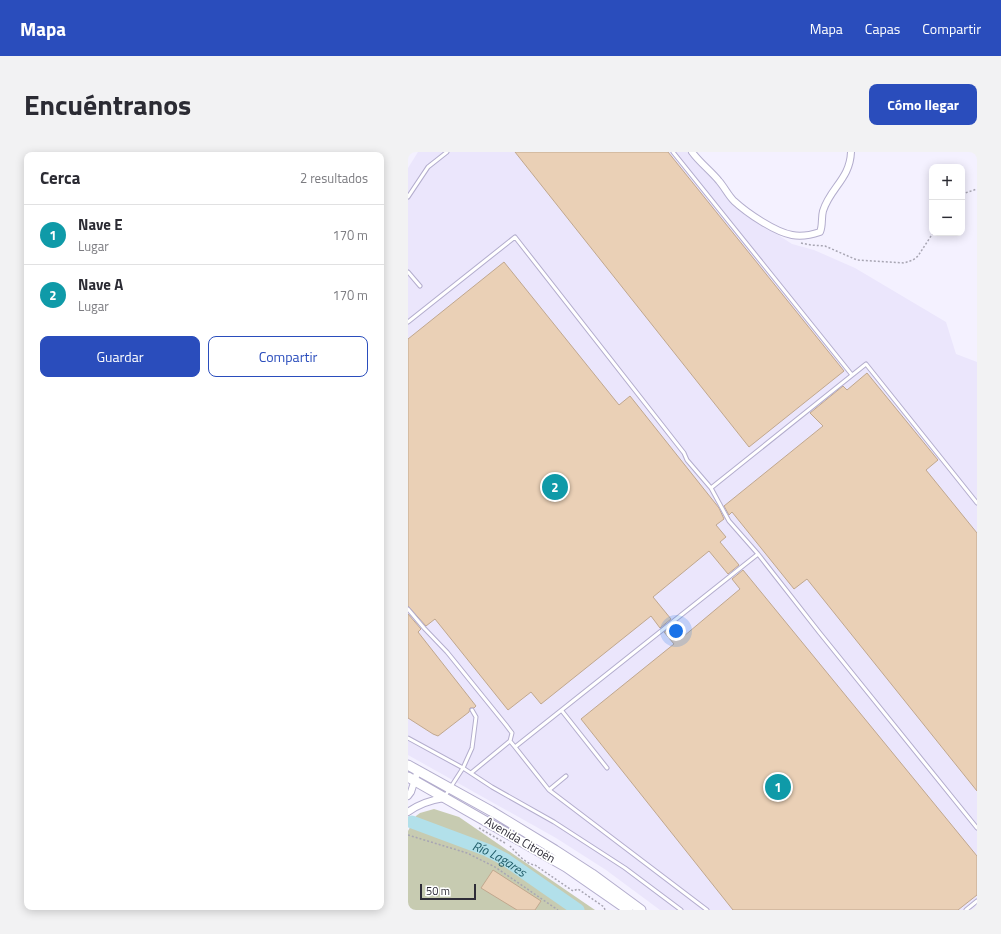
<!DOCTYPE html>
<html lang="es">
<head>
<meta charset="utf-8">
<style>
	:root { --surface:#fff; --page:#f2f2f3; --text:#2b2b33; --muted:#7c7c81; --line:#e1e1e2; --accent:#2a4dbc }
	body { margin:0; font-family:"Titillium Web",sans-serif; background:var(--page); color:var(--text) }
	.controls { position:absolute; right:12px; top:12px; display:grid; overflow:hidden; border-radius:8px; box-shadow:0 2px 10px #0003 }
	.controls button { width:36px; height:36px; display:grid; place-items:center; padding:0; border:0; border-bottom:1px solid var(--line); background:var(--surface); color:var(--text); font:20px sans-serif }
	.scale { position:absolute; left:12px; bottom:10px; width:56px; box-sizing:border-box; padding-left:4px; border:2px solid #2e2c38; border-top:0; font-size:11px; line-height:14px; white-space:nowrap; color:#2e2c38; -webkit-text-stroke:3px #fff; paint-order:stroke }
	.you { position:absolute; left:268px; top:479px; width:14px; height:14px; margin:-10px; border:3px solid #fff; border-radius:50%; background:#1a73e8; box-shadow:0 0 0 6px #1a73e833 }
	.badge { display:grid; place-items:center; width:26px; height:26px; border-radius:50%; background:var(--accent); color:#fff; font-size:13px; font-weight:700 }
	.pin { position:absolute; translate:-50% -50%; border:2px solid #fff; box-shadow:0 1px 4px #0006 }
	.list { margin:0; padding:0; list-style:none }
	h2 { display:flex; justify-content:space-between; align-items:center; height:52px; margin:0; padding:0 16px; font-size:17px }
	h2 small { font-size:13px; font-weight:400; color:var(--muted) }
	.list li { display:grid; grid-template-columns:26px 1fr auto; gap:12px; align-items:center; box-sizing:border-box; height:60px; padding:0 16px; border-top:1px solid var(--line) }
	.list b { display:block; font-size:15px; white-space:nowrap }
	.list p { margin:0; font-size:13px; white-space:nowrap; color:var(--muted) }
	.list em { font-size:13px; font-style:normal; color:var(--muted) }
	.actions { display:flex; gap:8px; padding:12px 16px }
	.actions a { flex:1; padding:9px 0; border:1px solid var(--accent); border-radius:8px; text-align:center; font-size:14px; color:var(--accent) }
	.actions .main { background:var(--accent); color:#fff }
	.map { position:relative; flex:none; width:569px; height:758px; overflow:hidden; border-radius:8px }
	header { display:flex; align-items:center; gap:24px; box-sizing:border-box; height:56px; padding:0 20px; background:var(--accent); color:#fff }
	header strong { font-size:19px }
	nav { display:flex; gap:22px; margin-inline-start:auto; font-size:14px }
	.intro { display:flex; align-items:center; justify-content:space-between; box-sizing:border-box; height:96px; padding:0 24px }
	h1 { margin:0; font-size:28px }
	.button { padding:10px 18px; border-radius:8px; background:var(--accent); color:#fff; font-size:14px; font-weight:700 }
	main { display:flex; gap:24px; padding:0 24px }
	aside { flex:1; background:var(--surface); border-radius:8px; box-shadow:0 2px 10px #0003 }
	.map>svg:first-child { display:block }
	.industrial { fill:#ebe6fc }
	.green { fill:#c7cbb1 }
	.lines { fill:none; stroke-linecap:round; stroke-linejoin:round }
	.river { stroke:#b2e0ea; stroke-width:13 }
	.building { fill:#ead0b6; stroke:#c0a78e }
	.service-casing { stroke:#b3adcd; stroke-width:5 }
	.minor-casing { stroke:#b3adcd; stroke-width:8 }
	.primary-casing { stroke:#b3adcd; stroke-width:11 }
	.path { stroke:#a8a6b3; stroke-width:1.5; stroke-dasharray:2 2; stroke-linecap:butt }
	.service { stroke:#fff; stroke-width:3 }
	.minor { stroke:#fff; stroke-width:6 }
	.primary { stroke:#fff; stroke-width:9 }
	.labels { text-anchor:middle; stroke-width:3.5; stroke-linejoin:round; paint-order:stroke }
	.street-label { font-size:12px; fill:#2e2c38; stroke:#fff }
	.water-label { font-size:13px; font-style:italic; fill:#205c68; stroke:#fff }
</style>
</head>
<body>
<header>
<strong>Mapa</strong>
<nav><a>Mapa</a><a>Capas</a><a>Compartir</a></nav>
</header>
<div class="intro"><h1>Encuéntranos</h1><a class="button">Cómo llegar</a></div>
<main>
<aside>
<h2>Cerca<small>2 resultados</small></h2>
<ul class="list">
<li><span class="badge" style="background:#0f9aa8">1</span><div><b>Nave E</b><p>Lugar</p></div><em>170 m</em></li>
<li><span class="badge" style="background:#0f9aa8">2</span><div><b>Nave A</b><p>Lugar</p></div><em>170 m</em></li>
</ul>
<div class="actions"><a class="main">Guardar</a><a>Compartir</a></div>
</aside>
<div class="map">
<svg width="569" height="758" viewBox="0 0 569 758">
	<rect width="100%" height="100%" fill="#f4f1ff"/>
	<path class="industrial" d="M10 0H279L297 20 304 23 332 58 384 92 406 98 447 116 538 170 548 202 569 210V758H252L198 718 148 686 0 603V16Z"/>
	<path class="green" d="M26 657 51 665 187 758H0V679L8 664 12 661Z"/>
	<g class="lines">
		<path class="river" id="s1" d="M4 670 79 698 98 708 170 758"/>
	</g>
	<path class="building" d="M107 0H260L436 219 341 295Z
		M96 110 211 253 222 244 311 356 316 367 308 373 318 385 312 390 331 413 320 422 301 399 245 445 263 467 252 476 243 464 133 552 123 540 100 558 27 467 18 474 0 454V187Z
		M459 221 530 308 518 318 569 381V639L399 427 386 437 324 360 321 363 316 354 415 274 402 261 435 234 439 238Z
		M335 418 569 704V743L550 758H325L173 567 266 492 256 480 267 472 276 484 332 437 324 427Z
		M0 462 13 477 10 480 68 554 66 556H62L61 560 30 584 25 582 0 566Z
		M85 718 133 749 127 758H109L73 736Z"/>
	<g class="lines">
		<g class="service-casing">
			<path id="service" d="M265 0 444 223
				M0 45 20 15 39 0
				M0 120 12 134
				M0 170 107 85 276 301 279 308 303 336 321 369 350 402 411 480 569 676
				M303 336 458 212 569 351
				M0 457 16 476 39 500 98 573 104 581 102 589 107 595 350 402
				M154 559 199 616
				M0 586 55 616 84 635 146 670 217 716 273 758
				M107 595 141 638 158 624
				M63 621 102 589
				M141 638 299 758
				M37 644 55 616 64 596 68 565 64 558
				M558 758 569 749"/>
		</g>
		<g class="minor-casing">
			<path id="minor" d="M284 0C292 11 303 19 311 29 317 36 320 43 326 49 339 61 367 80 384 83 394 85 403 83 412 80 415 73 413 66 415 59 422 36 442 27 443 0
				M0 644 3 640 10 618
				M0 660C11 652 23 648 36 646"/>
		</g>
		<g class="primary-casing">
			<path id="primary" d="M0 613 83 659 147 698 184 722 233 758
				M0 625 158 715 220 758"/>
		</g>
		<path class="path" d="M554 42 569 37
			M393 91 403 93 417 94 449 108 496 111 505 108 510 104 525 81
			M71 676 97 691
			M0 683 59 701 87 715 150 758
			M102 694C109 701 117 712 127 713L165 739 170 737 196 755 197 758"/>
		<use href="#service" class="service"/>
		<use href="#minor" class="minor"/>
		<use href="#primary" class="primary"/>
	</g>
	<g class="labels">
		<g class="street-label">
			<text transform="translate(112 688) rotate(30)" y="4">Avenida Citroën</text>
		</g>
		<g class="water-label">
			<text dy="5" stroke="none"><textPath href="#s1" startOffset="95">Río Lagares</textPath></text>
		</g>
	</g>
</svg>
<div class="controls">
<button>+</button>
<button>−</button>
</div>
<div class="scale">50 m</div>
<div class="you"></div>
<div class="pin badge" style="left:370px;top:635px;background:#0f9aa8">1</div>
<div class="pin badge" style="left:147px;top:335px;background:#0f9aa8">2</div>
</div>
</main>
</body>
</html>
